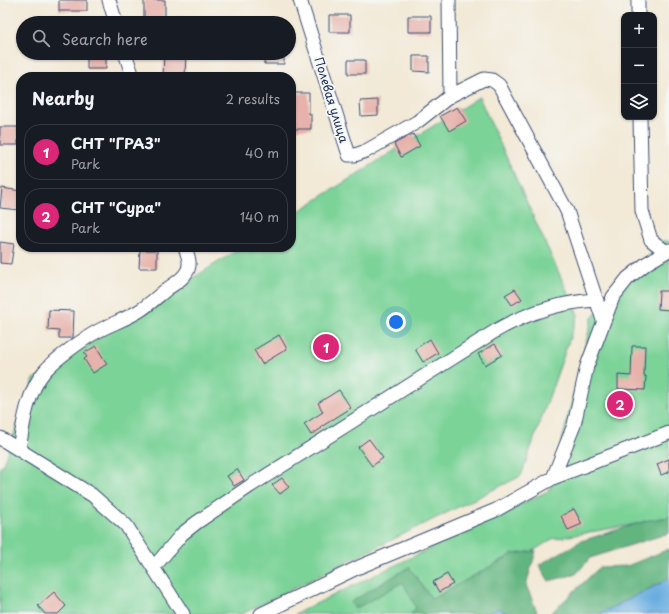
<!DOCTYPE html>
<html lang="en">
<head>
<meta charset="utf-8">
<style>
	:root { --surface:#171b24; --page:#20242c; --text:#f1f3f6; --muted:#9ea1a6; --line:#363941; --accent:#db2777 }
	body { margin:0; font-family:"Playpen Sans",sans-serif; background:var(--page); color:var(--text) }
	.controls { position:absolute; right:12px; top:12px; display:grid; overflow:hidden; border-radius:8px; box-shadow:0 1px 3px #0004 }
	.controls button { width:36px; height:36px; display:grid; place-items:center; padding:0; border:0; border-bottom:1px solid var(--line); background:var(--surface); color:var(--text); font:20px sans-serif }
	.you { position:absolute; left:396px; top:322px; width:14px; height:14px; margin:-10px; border:3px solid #fff; border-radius:50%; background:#1a73e8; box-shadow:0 0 0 6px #1a73e833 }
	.badge { display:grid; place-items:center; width:26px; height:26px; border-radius:50%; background:var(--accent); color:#fff; font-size:13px; font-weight:700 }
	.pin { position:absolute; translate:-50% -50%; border:2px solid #fff; box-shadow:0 1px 4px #0006 }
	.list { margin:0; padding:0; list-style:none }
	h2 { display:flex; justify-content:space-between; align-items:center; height:52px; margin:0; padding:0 16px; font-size:17px }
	h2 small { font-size:13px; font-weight:400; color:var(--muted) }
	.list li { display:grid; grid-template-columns:26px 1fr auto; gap:12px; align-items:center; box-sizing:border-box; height:56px; margin:0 8px 8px; padding:0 8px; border:1px solid var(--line); border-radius:16px }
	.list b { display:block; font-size:15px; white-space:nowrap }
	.list p { margin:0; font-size:13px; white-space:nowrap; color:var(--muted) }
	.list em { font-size:13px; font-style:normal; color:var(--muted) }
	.icon { flex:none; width:22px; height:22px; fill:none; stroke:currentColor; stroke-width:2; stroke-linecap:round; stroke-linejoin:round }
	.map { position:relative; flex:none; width:669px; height:614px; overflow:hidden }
	.search { position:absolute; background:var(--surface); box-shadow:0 1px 3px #0004; left:16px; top:16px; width:280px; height:44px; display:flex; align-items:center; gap:10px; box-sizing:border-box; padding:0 14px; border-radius:22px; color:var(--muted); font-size:15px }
	.panel { position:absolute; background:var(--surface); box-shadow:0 1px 3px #0004; left:16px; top:72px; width:280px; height:180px; border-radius:16px }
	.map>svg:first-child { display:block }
	.green { fill:#7bd398; stroke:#4b817b }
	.forest { fill:#64b580; stroke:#40726f }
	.water { fill:#6aaee0; stroke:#426e9f }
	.building { fill:#e6b2ab }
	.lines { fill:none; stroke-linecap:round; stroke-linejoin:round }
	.minor-casing { stroke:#3b4b70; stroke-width:15 }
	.minor { stroke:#fff; stroke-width:13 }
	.labels { text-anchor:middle; stroke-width:4; stroke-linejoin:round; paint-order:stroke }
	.street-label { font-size:12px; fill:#1b2f5e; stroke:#f6f6f2 }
</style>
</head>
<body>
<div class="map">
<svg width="669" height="614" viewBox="0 0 669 614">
	<rect width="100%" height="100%" fill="#f6f6f2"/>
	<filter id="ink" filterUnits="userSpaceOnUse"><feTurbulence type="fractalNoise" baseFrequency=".025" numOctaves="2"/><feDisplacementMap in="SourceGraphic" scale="8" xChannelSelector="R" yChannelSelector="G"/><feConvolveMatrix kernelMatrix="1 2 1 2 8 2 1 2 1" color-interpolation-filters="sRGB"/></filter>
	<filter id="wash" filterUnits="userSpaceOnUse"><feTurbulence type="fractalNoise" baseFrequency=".012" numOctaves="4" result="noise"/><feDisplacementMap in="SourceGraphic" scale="16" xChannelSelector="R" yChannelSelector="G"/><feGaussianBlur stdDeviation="0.9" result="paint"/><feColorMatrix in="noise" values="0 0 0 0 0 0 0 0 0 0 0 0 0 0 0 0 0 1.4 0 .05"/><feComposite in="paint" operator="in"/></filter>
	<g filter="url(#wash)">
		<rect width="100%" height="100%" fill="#f2e9d6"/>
		<path class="green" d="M479 97 578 315 521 476 242 614H0V466L2 467 34 379 242 247H291V216Z
			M662 241H669V518L552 539 433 614H295L550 490 592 318Z"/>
		<path class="forest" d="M669 517V533L590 558 576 574 549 581 539 565 581 541 649 520Z
			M669 549V576L665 581 599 614H550L600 567 627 566Z
			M536 551 526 585 538 614H507L499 608 486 614H411L416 608 403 582 355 609 351 602 409 567 432 599 513 554Z"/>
		<path class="water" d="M669 576V614H599L665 581Z
			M499 608 507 614H486Z"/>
		<g id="blocks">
			<path class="building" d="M59 0H87V11H59Z
				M144 0H165V21H144Z
				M329 15H350V32H329Z
				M408 16H431V32H408Z
				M87 53H106V69H87Z
				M164 53H186L185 77H163Z
				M264 53H284V64H264Z
				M413 56H429V72L413 71Z
				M348 60H365V74H348Z
				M291 93H309V114H311V129H291Z
				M378 100V115L361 116 360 101Z
				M457 107 466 121 449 131 440 116Z
				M0 127H18V145H0Z
				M413 134 420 146 401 157 394 144Z
				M2 188 21 191 19 210 0 208Z
				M0 242 14 244 11 264 0 263Z
				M140 250H157V268H139Z
				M515 289 522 299 512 305 505 295Z
				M659 291H669V310L658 309Z
				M49 310 74 311 73 338H59V331L48 330Z
				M279 335 287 349 262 364 254 350Z
				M430 339 438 353 423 362 415 349Z
				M495 344 502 355 485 365 478 354Z
				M96 346 107 364 93 373 84 359 87 357 84 353Z
				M632 346H645L644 376H646L645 390 618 389V375L631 376Z
				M339 390 351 408 321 427 322 428 311 435 304 424 323 412 318 403Z
				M369 439 383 458 372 466 358 447Z
				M669 459V472L661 475 657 464Z
				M237 469 244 480 234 486 227 476Z
				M282 478 289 487 280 494 272 485Z
				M574 509 582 524 568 530 561 516Z
				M447 574 453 584 439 592 433 582Z
				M54 592 66 606 58 614H45L38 606Z"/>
		</g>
	</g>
	<g filter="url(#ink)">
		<use href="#blocks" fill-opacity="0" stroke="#3b4b70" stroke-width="1"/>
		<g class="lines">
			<g class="minor-casing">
				<path id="minor" d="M109 0 116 23
					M300 0 349 155H355L366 151 417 122 450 96 484 79 492 80 499 85 567 211 603 320
					M449 0 450 96
					M638 0V15
					M125 53 133 77
					M640 117 642 211 651 240 665 251
					M0 438 92 495 126 525 183 614
					M19 450C23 424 27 393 44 372 54 360 83 339 98 331 111 324 126 319 139 311 149 305 158 296 167 289 174 284 182 280 186 273 192 265 188 256 185 247
					M553 478 669 433
					M154 567 182 534 196 523 250 486 497 330C527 313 561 302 597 300
					M261 614 359 567 496 510 553 478 574 425 587 366 613 297 628 278 647 263 669 250"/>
			</g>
			<use href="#minor" class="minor"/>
		</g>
	</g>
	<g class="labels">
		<g class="street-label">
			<text transform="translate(331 100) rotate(73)" y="4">Полевая улица</text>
		</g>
	</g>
</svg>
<div class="controls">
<button>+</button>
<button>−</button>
<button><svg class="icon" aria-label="layers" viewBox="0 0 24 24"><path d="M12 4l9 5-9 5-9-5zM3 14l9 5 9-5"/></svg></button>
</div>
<div class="you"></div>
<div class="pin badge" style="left:326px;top:347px">1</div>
<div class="pin badge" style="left:620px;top:404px">2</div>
<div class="search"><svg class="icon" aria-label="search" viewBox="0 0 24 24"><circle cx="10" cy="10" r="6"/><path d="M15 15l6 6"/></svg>Search here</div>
<section class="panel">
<h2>Nearby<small>2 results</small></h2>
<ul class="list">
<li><span class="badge">1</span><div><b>СНТ &quot;ГРАЗ&quot;</b><p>Park</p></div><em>40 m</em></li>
<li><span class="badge">2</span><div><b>СНТ &quot;Сура&quot;</b><p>Park</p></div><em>140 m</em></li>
</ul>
</section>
</div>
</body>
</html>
